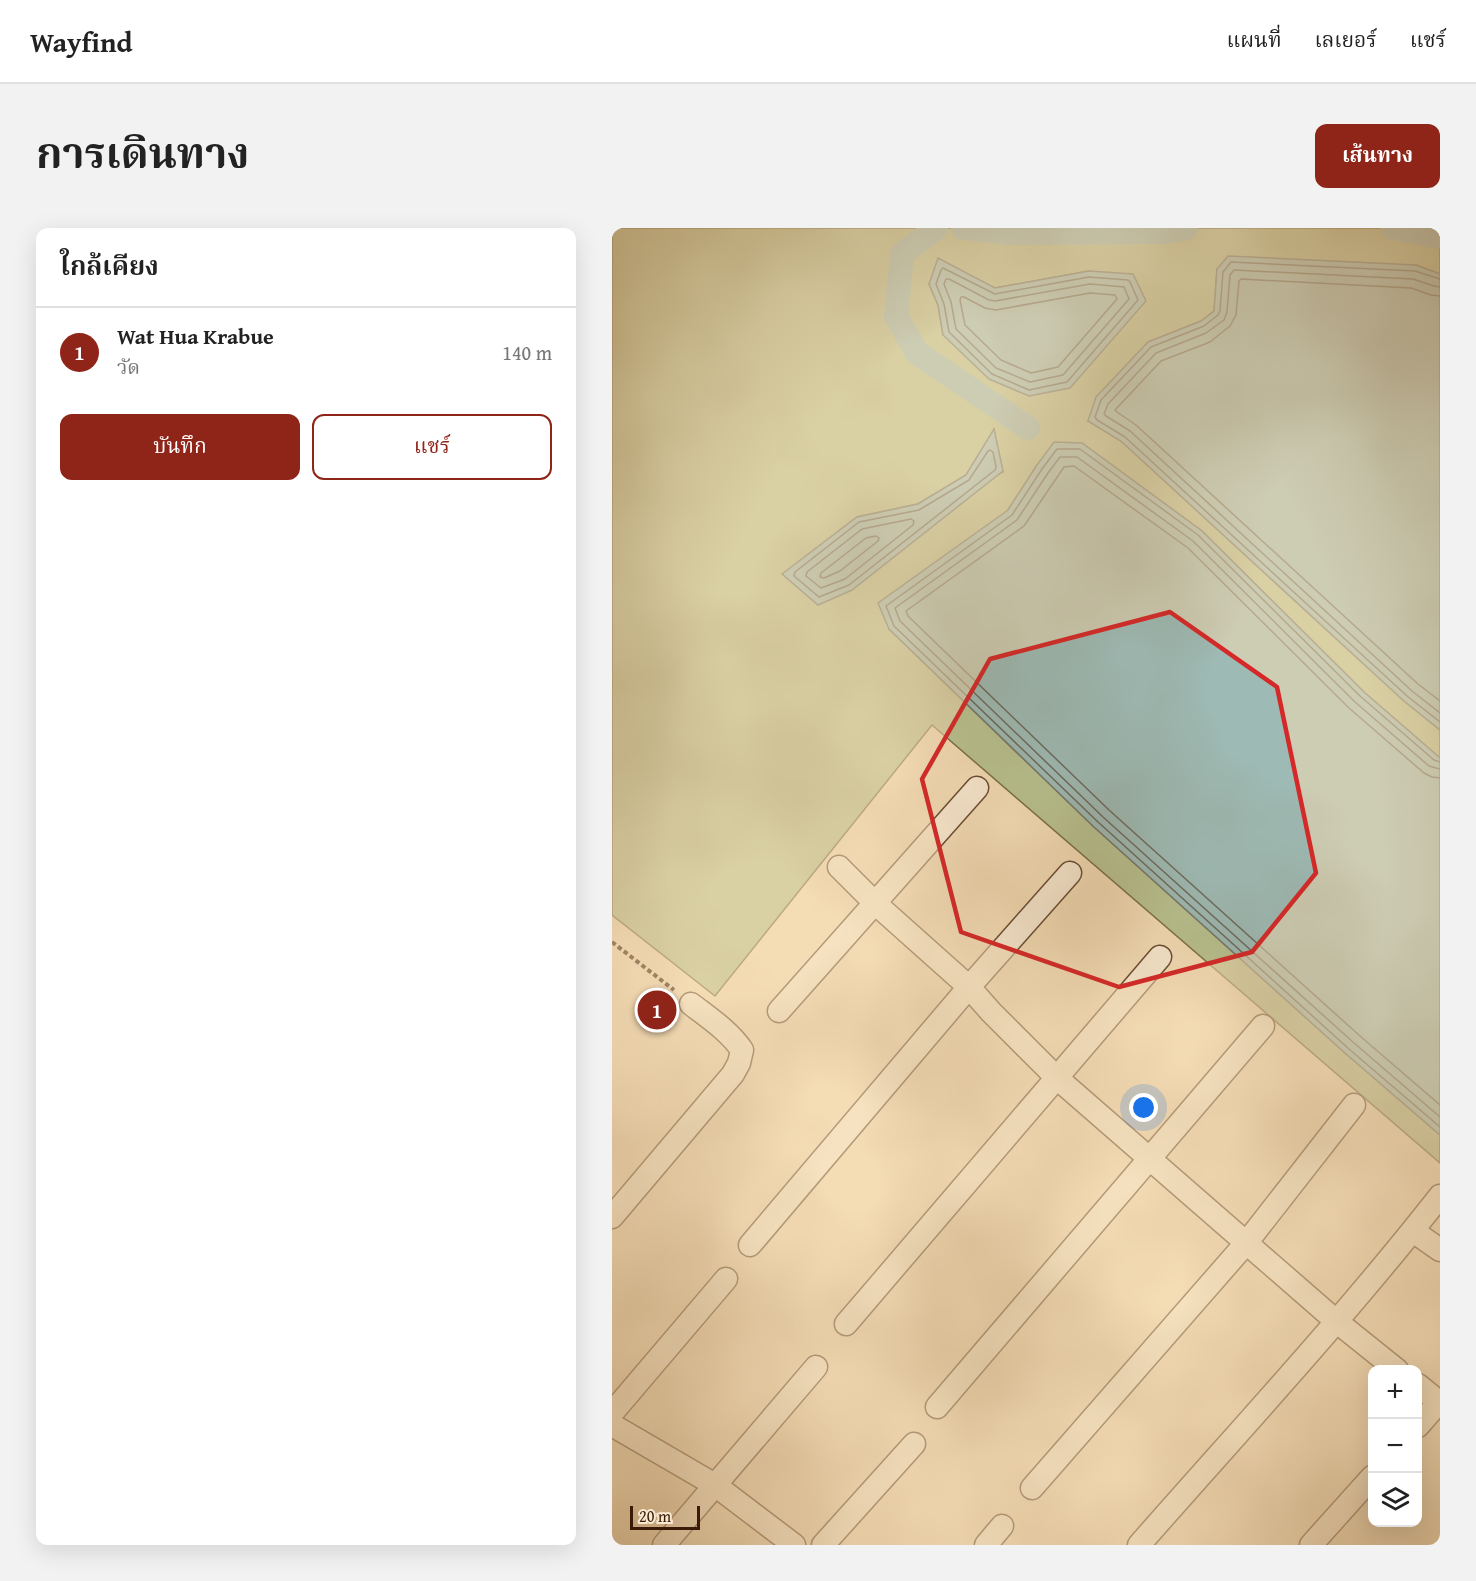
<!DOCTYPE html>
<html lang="th">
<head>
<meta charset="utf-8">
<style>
	:root { --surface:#fff; --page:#f2f2f2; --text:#222; --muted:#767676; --line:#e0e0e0; --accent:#8f2418 }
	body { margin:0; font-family:"Gentium Book Plus","Noto Serif Thai",serif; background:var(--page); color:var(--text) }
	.controls { position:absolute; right:18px; bottom:18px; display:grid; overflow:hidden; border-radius:12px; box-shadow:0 6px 24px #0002 }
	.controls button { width:54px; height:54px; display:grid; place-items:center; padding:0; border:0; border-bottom:2px solid var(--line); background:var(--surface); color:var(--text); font:30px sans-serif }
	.scale { position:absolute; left:18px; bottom:15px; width:70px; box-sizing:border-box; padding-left:6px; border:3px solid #3b1b08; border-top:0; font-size:16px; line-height:21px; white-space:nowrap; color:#3b1b08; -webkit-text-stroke:4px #f8e8cf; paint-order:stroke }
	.you { position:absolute; left:532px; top:880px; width:21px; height:21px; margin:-15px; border:4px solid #fff; border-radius:50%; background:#1a73e8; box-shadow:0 0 0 9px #1a73e833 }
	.badge { display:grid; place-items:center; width:39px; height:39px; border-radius:50%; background:var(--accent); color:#fff; font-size:20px; font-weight:700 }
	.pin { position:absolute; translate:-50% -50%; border:3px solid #fff; box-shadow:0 2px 6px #0006 }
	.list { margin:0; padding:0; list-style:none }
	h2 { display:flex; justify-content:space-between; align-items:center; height:78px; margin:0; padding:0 24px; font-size:26px }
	h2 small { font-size:20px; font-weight:400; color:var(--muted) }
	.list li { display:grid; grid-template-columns:39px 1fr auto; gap:18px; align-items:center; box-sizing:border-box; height:90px; padding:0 24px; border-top:2px solid var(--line) }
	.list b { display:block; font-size:22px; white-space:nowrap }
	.list p { margin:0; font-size:20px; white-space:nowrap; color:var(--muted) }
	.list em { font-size:20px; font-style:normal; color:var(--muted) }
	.actions { display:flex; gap:12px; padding:18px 24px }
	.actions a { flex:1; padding:14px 0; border:2px solid var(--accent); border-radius:12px; text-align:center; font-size:21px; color:var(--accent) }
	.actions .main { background:var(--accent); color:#fff }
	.icon { flex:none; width:33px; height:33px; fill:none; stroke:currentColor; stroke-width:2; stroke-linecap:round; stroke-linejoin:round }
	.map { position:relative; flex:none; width:828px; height:1317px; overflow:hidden; border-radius:12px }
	header { display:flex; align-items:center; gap:36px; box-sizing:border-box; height:84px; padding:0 30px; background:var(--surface); border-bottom:2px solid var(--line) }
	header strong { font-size:28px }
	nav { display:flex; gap:33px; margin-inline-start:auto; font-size:21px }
	.intro { display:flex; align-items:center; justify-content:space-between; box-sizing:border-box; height:144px; padding:0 36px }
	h1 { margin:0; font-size:42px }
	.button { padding:15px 27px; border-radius:12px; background:var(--accent); color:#fff; font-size:21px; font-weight:700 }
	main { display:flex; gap:36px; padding:0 36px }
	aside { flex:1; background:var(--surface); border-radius:12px; box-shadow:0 6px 24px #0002 }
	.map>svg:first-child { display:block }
	.green { fill:#b8c190; stroke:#7a6e4c; stroke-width:1.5; fill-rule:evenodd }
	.water { fill:#9dbab4; stroke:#767a6f; stroke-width:1.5 }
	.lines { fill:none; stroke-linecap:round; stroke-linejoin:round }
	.shore { stroke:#6c6a5e; stroke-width:1.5 }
	.canal { stroke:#9dbab4; stroke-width:24 }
	.minor-casing { stroke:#694b33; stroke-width:25 }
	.path { stroke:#3b1b08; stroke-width:4; stroke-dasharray:4.5 3; stroke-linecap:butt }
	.minor { stroke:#f8e8cf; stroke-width:22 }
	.marked { fill:none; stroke:#d62828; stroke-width:4.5; stroke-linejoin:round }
</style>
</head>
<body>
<header>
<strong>Wayfind</strong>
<nav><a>แผนที่</a><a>เลเยอร์</a><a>แชร์</a></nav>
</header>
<div class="intro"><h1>การเดินทาง</h1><a class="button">เส้นทาง</a></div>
<main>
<aside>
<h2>ใกล้เคียง<small></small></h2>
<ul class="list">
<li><span class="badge">1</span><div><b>Wat Hua Krabue</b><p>วัด</p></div><em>140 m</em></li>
</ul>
<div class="actions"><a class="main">บันทึก</a><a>แชร์</a></div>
</aside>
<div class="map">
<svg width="828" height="1317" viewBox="0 0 828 1317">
	<rect width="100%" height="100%" fill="#f4dcb5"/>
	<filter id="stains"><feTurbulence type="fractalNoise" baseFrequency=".00333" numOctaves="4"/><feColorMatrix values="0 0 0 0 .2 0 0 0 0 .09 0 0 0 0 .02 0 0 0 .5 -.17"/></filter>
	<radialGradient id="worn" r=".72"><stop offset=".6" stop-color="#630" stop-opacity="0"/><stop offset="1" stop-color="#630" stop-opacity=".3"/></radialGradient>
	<path class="green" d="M0 0H828V46L804 37 605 41 602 83 589 93 536 114 476 193 509 213 792 473 828 502V530L752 464 590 303 470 215 425 237 396 282 277 401 482 599 733 825 828 907V935L320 497 103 768 0 687ZM477 43 331 107 326 77 317 56 383 60ZM382 202 391 244 171 346 245 289 306 276 354 247Z"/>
	<path class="water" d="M616 28 804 37 828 46V502L792 473 509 213 476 193 484 169 536 114 589 93 602 83 605 41Z
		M326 30 383 60 477 43 521 46 534 73 458 160 417 168 377 151 331 107 326 77 317 56Z
		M382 201 391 243 240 362 206 377 170 346 245 289 306 276 354 247Z
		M442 214 470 215 590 303 752 464 828 530V907L733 825 482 599 277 401 266 375 396 282 425 237Z"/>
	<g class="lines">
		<path class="shore" d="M331 40 383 66 477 49 516 52 518 54 526 72 455 154 417 162 380 146 337 104 332 76 324 56 329 42Z
			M334 51H337L377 72 383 73 478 56 512 59 517 71 451 147 418 154 384 140 344 101 339 74 332 56Z
			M828 51 803 43 619 34 611 44 608 83 606 87 592 98 539 119 489 172 483 189 485 192 513 209 795 468 828 494
			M828 59 822 58 801 51 622 42 618 47 615 84 612 92 594 105 544 125 496 176 492 186 494 188 518 203 800 463 828 485
			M478 65 503 67 505 71 446 139 419 145 389 132 353 97 348 72 349 69H352L373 80 384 82Z
			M828 68 819 67 799 60 629 51 627 53 624 87 618 98 598 114 549 133 503 182 505 184 524 197 806 456 828 473
			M378 222 381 224 384 239 383 242 237 357 207 369 182 348 183 344 247 294 307 282 357 252 376 223Z
			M299 291 302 293 301 297 233 351 209 360 194 348 195 344 250 301Z
			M264 308 267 310 266 313 228 343 212 350 208 349 209 345 254 310Z
			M828 534 822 532 748 468 586 307 468 221H445L430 241 400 287 274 378 282 398 486 594 737 821 828 899
			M828 541 817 538 743 474 581 313 465 229H448L436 245 405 292 283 380 288 393 491 589 742 815 828 889
			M828 550 820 549 812 545 737 480 576 320 462 238 452 239 412 298 294 383 296 388 497 582 748 808 828 877"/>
		<path class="canal" d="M324 0 290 26 284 88 305 125 416 200
			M351 0 398 5 553 4 574 0
			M781 0 828 9"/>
		<g class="minor-casing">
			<path id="minor" d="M227 639 264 676 357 759 379 784 445 850 724 1093 785 1142
				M167 783 365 560
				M0 989 121 846 127 835 130 822C117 803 97 790 79 776
				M801 1003 828 1022
				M138 1017 357 759 458 645
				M234 1096 548 729
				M806 1157 828 1175
				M325 1179 651 798
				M0 1185 114 1051
				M0 1197 103 1257 182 1317
				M806 1198 827 1174
				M420 1260 635 1014 742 877
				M52 1317 204 1139
				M211 1317 302 1216
				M374 1317 390 1298
				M527 1317C628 1202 733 1089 828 968
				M699 1317 760 1249"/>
		</g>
		<path class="path" d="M0 714 62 762"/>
		<use href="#minor" class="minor"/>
	</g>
	<path d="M0 0H828V1317H0ZM558 384 665 459 704 645 640 724 507 759 349 704 310 551 378 431Z" fill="#f4dcb5" fill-opacity=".55" fill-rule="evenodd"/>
	<path class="marked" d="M558 384 665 459 704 645 640 724 507 759 349 704 310 551 378 431Z"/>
	<rect width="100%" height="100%" filter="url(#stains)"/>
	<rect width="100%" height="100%" fill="url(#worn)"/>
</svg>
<div class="controls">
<button>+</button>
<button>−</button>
<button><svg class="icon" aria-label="layers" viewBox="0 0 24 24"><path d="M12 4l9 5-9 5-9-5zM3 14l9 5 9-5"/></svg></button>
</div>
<div class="scale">20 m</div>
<div class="you"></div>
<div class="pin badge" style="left:45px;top:782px">1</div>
</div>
</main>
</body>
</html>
